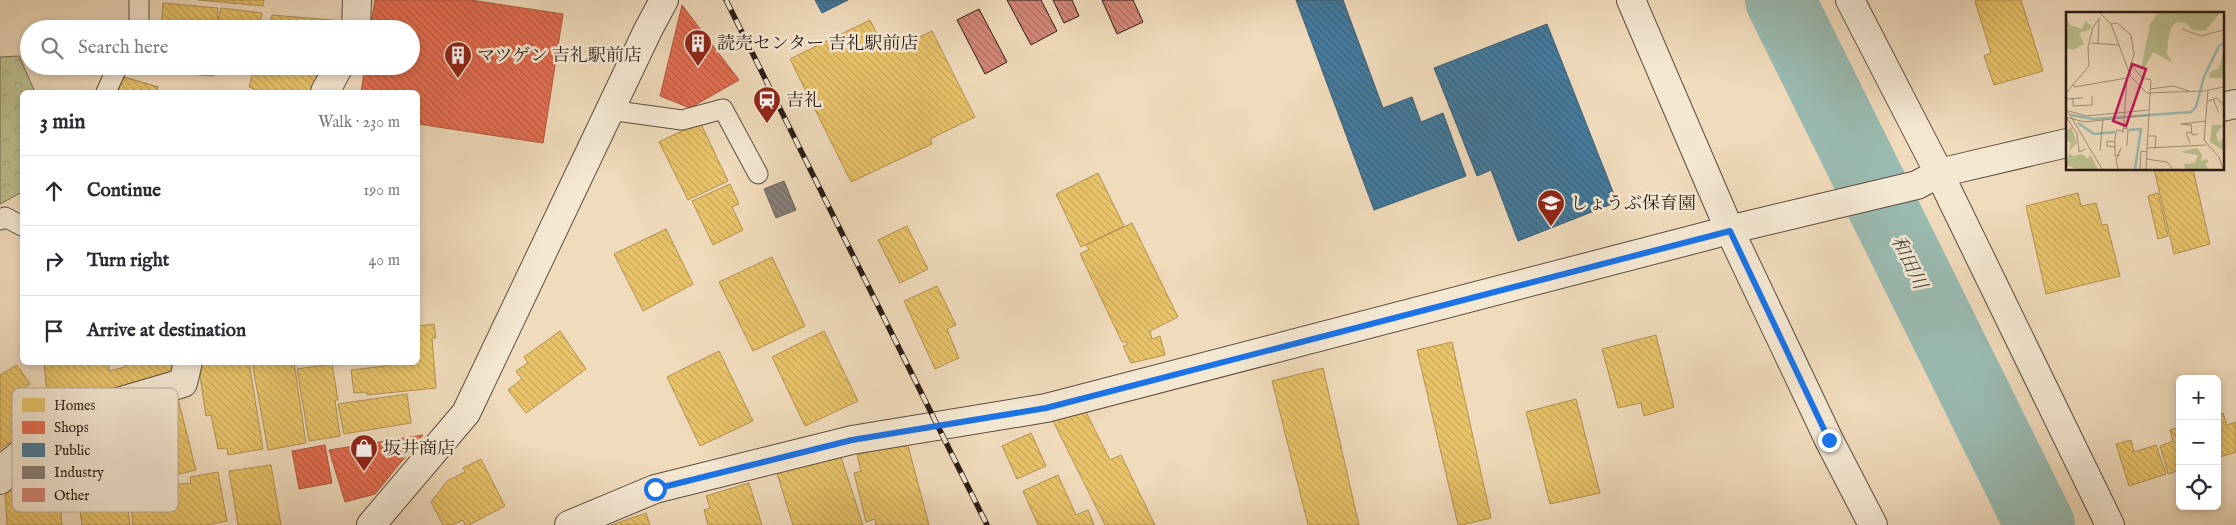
<!DOCTYPE html>
<html lang="en">
<head>
<meta charset="utf-8">
<style>
	:root { --surface:#fff; --page:#f2f2f3; --text:#2b2b33; --muted:#7c7c81; --line:#e1e1e2 }
	body { margin:0; font-family:"IM FELL English","Noto Serif JP",serif; background:var(--page); color:var(--text) }
	.controls { position:absolute; right:15px; bottom:15px; display:grid; overflow:hidden; border-radius:8px; box-shadow:0 2px 8px #0003 }
	.controls button { width:45px; height:45px; display:grid; place-items:center; padding:0; border:0; border-bottom:1px solid var(--line); background:var(--surface); color:var(--text); font:25px sans-serif }
	.stop { position:absolute; width:15px; height:15px; margin:-11px; border:4px solid #1a73e8; border-radius:50%; background:#fff }
	.stop.end { background:#1a73e8; border-color:#fff; box-shadow:0 1px 5px #0008 }
	.list { margin:0; padding:0; list-style:none }
	h2 { display:flex; justify-content:space-between; align-items:center; height:65px; margin:0; padding:0 20px; font-size:21px }
	h2 small { font-size:16px; font-weight:400; color:var(--muted) }
	.list li { display:grid; grid-template-columns:32px 1fr auto; gap:15px; align-items:center; box-sizing:border-box; height:70px; padding:0 20px; border-top:1px solid var(--line) }
	.list b { display:block; font-size:19px; white-space:nowrap }
	.list em { font-size:16px; font-style:normal; color:var(--muted) }
	.icon { flex:none; width:28px; height:28px; fill:none; stroke:currentColor; stroke-width:2; stroke-linecap:round; stroke-linejoin:round }
	.map { position:relative; flex:none; width:2236px; height:525px; overflow:hidden }
	.search { position:absolute; background:var(--surface); box-shadow:0 2px 8px #0003; left:20px; top:20px; width:400px; height:55px; display:flex; align-items:center; gap:12px; box-sizing:border-box; padding:0 18px; border-radius:28px; color:var(--muted); font-size:19px }
	.panel { position:absolute; background:var(--surface); box-shadow:0 2px 8px #0003; left:20px; top:90px; width:400px; height:275px; border-radius:8px }
	.map>svg:first-child { display:block }
	.forest { fill:url(#forest-crowns); stroke:#746d52 }
	.homes { fill:url(#homes-back-hatch); stroke:#b09150 }
	.shops { fill:url(#shops-back-hatch); stroke:#af563f }
	.public { fill:url(#public-back-hatch); stroke:#3d5e74 }
	.industry { fill:url(#industry-back-hatch); stroke:#6e625d }
	.lines { fill:none; stroke-linecap:round; stroke-linejoin:round }
	.river { stroke:#9abbb1; stroke-width:70 }
	.building { fill:url(#building-back-hatch); stroke:#2b1b15 }
	.lane-casing { stroke:#5c4b3f; stroke-width:21 }
	.street-casing { stroke:#5c4b3f; stroke-width:30 }
	.lane { stroke:#f5e8d3; stroke-width:19 }
	.street { stroke:#f5e8d3; stroke-width:28 }
	.rail-casing { stroke:#2b1b15; stroke-width:5.5 }
	.rail { stroke:#f5e8d3; stroke-width:4; stroke-dasharray:11; stroke-linecap:butt }
	.route { stroke:#1a73e8; stroke-width:6 }
	.labels { text-anchor:middle; stroke-width:5; stroke-linejoin:round; paint-order:stroke }
	.poi-label { font-size:18px; fill:#2b1b15; stroke:#f5e8d3; text-anchor:start }
	.water-label { font-size:19px; font-style:italic; fill:#4c4b44; stroke:#f5e8d3 }
	.inset-river { fill:none; stroke:#9abbb1; stroke-width:2.5 }
	.inset-road { fill:none; stroke:#a18e79; stroke-width:1 }
	.view { fill:#c2185b; fill-opacity:0.15; stroke:#c2185b; stroke-width:2.5 }
	.inset-edge { fill:none; stroke:#2b1b15; stroke-width:2.5 }
	.key { fill:#f5e8d3; stroke:#b8aa9a; stroke-width:1 }
	.key-label { font-size:14px; fill:#2b1b15 }
</style>
</head>
<body>
<div class="map">
<svg width="2236" height="525" viewBox="0 0 2236 525">
	<defs>
		<pattern id="forest-crowns" width="20" height="18" patternUnits="userSpaceOnUse" patternTransform="scale(1.25)"><rect width="20" height="18" fill="#bcbf8e"/><path d="M2 6a3 3 0 1 1 6 0M12 15a3 3 0 1 1 6 0" fill="none" stroke="#a2a47a"/></pattern>
		<pattern id="homes-back-hatch" width="6" height="6" patternUnits="userSpaceOnUse" patternTransform="scale(1.25)"><rect width="6" height="6" fill="#e9c46a"/><path d="M-1 5l2 2M0 0l6 6M5-1l2 2" fill="none" stroke="#c8a85b"/></pattern>
		<pattern id="shops-back-hatch" width="6" height="6" patternUnits="userSpaceOnUse" patternTransform="scale(1.25)"><rect width="6" height="6" fill="#e76f51"/><path d="M-1 5l2 2M0 0l6 6M5-1l2 2" fill="none" stroke="#bb5a42"/></pattern>
		<pattern id="public-back-hatch" width="6" height="6" patternUnits="userSpaceOnUse" patternTransform="scale(1.25)"><rect width="6" height="6" fill="#457b9d"/><path d="M-1 5l2 2M0 0l6 6M5-1l2 2" fill="none" stroke="#3a647f"/></pattern>
		<pattern id="industry-back-hatch" width="6" height="6" patternUnits="userSpaceOnUse" patternTransform="scale(1.25)"><rect width="6" height="6" fill="#8a817c"/><path d="M-1 5l2 2M0 0l6 6M5-1l2 2" fill="none" stroke="#716964"/></pattern>
		<pattern id="building-back-hatch" width="6" height="6" patternUnits="userSpaceOnUse" patternTransform="scale(1.25)"><rect width="6" height="6" fill="#d58879"/><path d="M-1 5l2 2M0 0l6 6M5-1l2 2" fill="none" stroke="#ad6e62"/></pattern>
	</defs>
	<rect width="100%" height="100%" fill="#f0dbbc"/>
	<filter id="stains"><feTurbulence type="fractalNoise" baseFrequency=".004" numOctaves="4"/><feColorMatrix values="0 0 0 0 .2 0 0 0 0 .09 0 0 0 0 .02 0 0 0 .5 -.17"/></filter>
	<radialGradient id="worn" r=".72"><stop offset=".6" stop-color="#630" stop-opacity="0"/><stop offset="1" stop-color="#630" stop-opacity=".3"/></radialGradient>
	<path class="forest" d="M19 56 35 92H22V192L0 204V57Z"/>
	<path class="homes" d="M198 0H264L263 6Z
		M1979 0H2021L2043 71 1994 85 1984 56 1991 53 1975 1Z
		M163 3 218 8 217 29H161Z
		M221 8 262 13 259 29H233L217 24Z
		M272 15 343 21 340 29H267Z
		M870 20 886 53 932 31 975 117 930 139 932 144 851 182 790 59Z
		M158 66H214V76L158 72Z
		M255 66H327L322 78 310 92H262L249 87Z
		M117 75 158 87 156 92H113Z
		M117 75 158 87 156 92H113Z
		M700 122 728 181 688 200 659 142Z
		M2154 169H2193L2210 244 2174 254Z
		M1098 173 1124 226 1081 247 1056 194Z
		M730 184 739 204 732 207 743 230 713 245 692 201Z
		M2078 193 2081 206 2096 203 2102 225 2107 224 2120 276 2046 294 2026 206Z
		M2158 193 2168 236 2158 239 2148 196Z
		M1132 223 1178 317 1150 331 1152 339 1160 336 1165 355 1131 363 1123 346 1127 345V342H1122L1080 254 1089 249 1086 245Z
		M907 226 928 269 900 283 878 240Z
		M666 229 693 284 643 311 614 254Z
		M772 257 805 326 753 351 719 282Z
		M937 286 956 325 947 329 959 358 935 369 904 301Z
		M434 324 436 338H432L436 388 367 395V392L354 393 351 370 385 366V362H418V326Z
		M560 331 586 369 526 413 508 390 522 379 516 371 528 363 524 357Z
		M824 331 858 401 805 426 772 357Z
		M1656 335 1674 407 1644 416 1641 403 1618 408 1602 349Z
		M1452 342 1491 518 1462 525H1458L1417 350Z
		M719 351 753 421 700 446 667 377Z
		M44 362H109V371L125 367 124 364 129 362H180L178 373 52 409 46 384Z
		M198 362H249L263 449 228 455 227 448 218 449 211 415 206 416Z
		M252 362H294L306 443 268 450Z
		M332 364 338 400H335L340 436 309 441 297 369Z
		M17 365 30 384 21 391 40 422 0 449V375Z
		M1323 368 1359 525H1308L1272 381Z
		M176 391 196 470 142 483 141 478 130 480 118 425 129 422 124 403Z
		M407 394 411 423 344 434 338 404Z
		M1576 399 1600 493 1550 504 1526 412Z
		M1047 409 1085 410 1110 460 1121 455 1155 525H1105Z
		M2223 413 2227 425 2236 422V452L2217 458V415Z
		M2180 427V470L2168 474 2160 446 2173 441 2170 430Z
		M1031 433 1046 466 1017 479 1002 446Z
		M2131 440 2134 452 2156 445 2166 474 2129 486 2116 444Z
		M907 442 929 525H876L875 519 866 522 854 473 861 471 857 455Z
		M840 454 863 525H793L776 470Z
		M481 459 505 506 469 525H465L463 520 452 525H443L431 502 447 481 465 472 463 468Z
		M121 461 130 525H82L74 469Z
		M271 465 281 525H238L229 471Z
		M58 467 62 525H7L4 473 23 471V469Z
		M218 472 227 521 207 525H133L129 489 191 483 190 477Z
		M1058 475 1076 515 1088 510 1094 525H1038L1023 491Z
		M749 483 762 525H708L704 510 710 508 706 496Z
		M646 513 650 525H611Z"/>
	<path class="shops" d="M375 0H470L563 14 543 143 418 124V92H361L365 66H411V29H370Z
		M682 5 739 80 690 108 660 96Z
		M423 435 375 494 345 502 329 450Z
		M325 445 332 483 299 489 292 451Z"/>
	<path class="public" d="M815 0H848L822 13Z
		M1296 0H1343L1383 108 1412 97 1421 122 1443 113 1466 176 1374 210Z
		M1547 24 1617 202 1518 241 1491 170 1477 176 1434 68Z"/>
	<path class="industry" d="M784 181 796 210 776 218 764 189Z"/>
	<g class="lines">
		<path class="river" d="M1780 0 2040 525"/>
	</g>
	<path class="building" d="M1007 0H1041L1057 31 1031 45Z
		M1053 0H1072L1079 16 1064 23Z
		M1102 0H1133L1143 22 1117 34Z
		M979 9 1007 62 985 74 957 20Z"/>
	<g class="lines">
		<g class="lane-casing">
			<path id="lane" d="M139 0V29
				M106 92 118 66
				M609 110 682 120 723 109 758 174
				M0 220 5 217 22 226"/>
		</g>
		<g class="street-casing">
			<path id="street" d="M1631 0 1730 231 1829 440 1873 525
				M1850 0 1939 173 2110 525
				M356 29 357 0
				M325 92 339 66
				M2222 107 2236 104
				M0 480 2 469 67 417 183 383 188 362
				M371 525 466 413 648 30 664 0
				M569 525 655 489 852 440 1046 408 1745 226 1917 185 1939 173 2067 143"/>
		</g>
		<use href="#lane" class="lane"/>
		<use href="#street" class="street"/>
		<g class="rail-casing">
			<path id="rail" d="M726 0 987 525"/>
		</g>
		<use href="#rail" class="rail"/>
	</g>
	<g class="lines">
		<path class="route" d="M655 489 852 440 1046 408 1730 231 1829 440"/>
	</g>
	<defs>
		<g id="building-pin" transform="scale(1.4375)"><path d="M0 17L-7.5 6A9.5 9.5 0 1 1 7.5 6Z" fill="#8f2418" stroke="#f5e8d3"/><path d="M-4-6H4V6H1V3H-1V6H-4ZM-2.5-4.3h1.7v1.8h-1.7ZM.8-4.3h1.7v1.8H.8ZM-2.5-1h1.7V.8h-1.7ZM.8-1h1.7V.8H.8Z" fill="#fff"/></g>
		<g id="station-pin" transform="scale(1.4375)"><path d="M0 17L-7.5 6A9.5 9.5 0 1 1 7.5 6Z" fill="#8f2418" stroke="#f5e8d3"/><path d="M-3-6H3Q5-6 5-4V2Q5 4 3 4L4.5 6H3L1.5 4h-3L-3 6H-4.5L-3 4Q-5 4-5 2V-4Q-5-6-3-6ZM-3.5-4v3h7v-3ZM-3.5 1v1.5H-2V1ZM2 1v1.5H3.5V1Z" fill="#fff"/></g>
		<g id="school-pin" transform="scale(1.4375)"><path d="M0 17L-7.5 6A9.5 9.5 0 1 1 7.5 6Z" fill="#8f2418" stroke="#f5e8d3"/><path d="M0-5L7-2L0 1L-7-2ZM-4 1L0 2.5L4 1V4Q0 6-4 4Z" fill="#fff"/></g>
		<g id="shop-pin" transform="scale(1.4375)"><path d="M0 17L-7.5 6A9.5 9.5 0 1 1 7.5 6Z" fill="#8f2418" stroke="#f5e8d3"/><path d="M-5-2.5h2.3a2.7 3.5 0 0 1 5.4 0H5L5.5 6h-11ZM-1.5-2.5h3a1.5 2.3 0 0 0-3 0Z" fill="#fff"/></g>
	</defs>
	<g fill-rule="evenodd">
		<use href="#building-pin" x="698" y="43"/>
		<use href="#building-pin" x="458" y="55"/>
		<use href="#station-pin" x="767" y="100"/>
		<use href="#school-pin" x="1551" y="203"/>
		<use href="#shop-pin" x="364" y="448"/>
	</g>
	<g class="labels">
		<g class="poi-label">
			<text x="717" y="49">読売センター 吉礼駅前店</text>
			<text x="477" y="61">マツゲン 吉礼駅前店</text>
			<text x="786" y="106">吉礼</text>
			<text x="1570" y="209">しょうぶ保育園</text>
			<text x="383" y="454">坂井商店</text>
		</g>
		<g class="water-label">
			<text transform="translate(1910 262) rotate(64)" y="7">和田川</text>
		</g>
	</g>
	<g transform="translate(2066 12)">
		<rect width="158" height="158" fill="#f0dbbc"/>
		<path d="M93 0H155L139 19 126 18 121 11 110 10 105 16 102 29 101 42 107 51 87 40 78 57H75L84 12ZM0 5 4 13 16 17 20 9 25 14 23 18 13 21 18 32 7 38 0 36ZM157 41V66H143L144 60 153 56ZM146 113H157L150 122 153 131 157 126V138L144 130ZM5 115 11 131 3 139 5 131 0 128V119ZM131 136 136 143 135 149 141 147 143 151H139L142 157H119L118 152 129 151 132 143 115 140ZM3 141 7 144 16 142 22 147 24 142 32 157H11L0 153Z" fill="#bcbf8e"/>
		<path class="inset-river" d="M5 103 27 107 125 100 130 95 138 65 153 34 158 31M12 111 28 122 49 120M63 118 75 117 69 157"/>
		<path class="inset-road" d="M33 0 45 12 65 65 81 81 138 79 158 75M45 12 51 11 65 23 68 42 65 52 76 66 85 68 84 82M116 17 135 24 158 18M25 31 53 33M32 32 33 6M7 73 8 75 61 66 63 61M84 77 107 74 123 79M142 79 138 128 153 145 157 157M0 81 23 54 22 35 27 15 33 7M7 86V94L26 93V84M0 87 17 86M147 87 153 101M142 89 151 86 158 94M0 96 36 157M3 99 20 104 83 98M0 105 18 110 83 103M1 106 11 122 13 140 20 137M125 112 126 123 132 122M125 113 115 112 140 109M57 116 62 117 61 134M57 121 61 66M82 124H90L89 137M124 131 120 121 126 120M49 135 41 134V129L49 130M81 136 140 133M34 139 37 107M54 143 49 144V125L51 118 57 119M80 147 101 150 107 157M52 157 50 148 55 136M74 157 75 139 81 140M80 157 84 82"/>
		<path class="view" d="M66 52 80 57 60 114 47 109Z"/>
		<rect width="158" height="158" class="inset-edge"/>
	</g>
	<rect x="12" y="388" width="166" height="124" rx="8" class="key"/>
	<rect x="22" y="398" width="23" height="14" fill="#e9c46a"/>
	<rect x="22" y="421" width="23" height="13" fill="#e76f51"/>
	<rect x="22" y="443" width="23" height="14" fill="#457b9d"/>
	<rect x="22" y="466" width="23" height="13" fill="#8a817c"/>
	<rect x="22" y="488" width="23" height="14" fill="#d58879"/>
	<g class="key-label">
		<text x="54" y="410">Homes</text>
		<text x="54" y="432">Shops</text>
		<text x="54" y="455">Public</text>
		<text x="54" y="477">Industry</text>
		<text x="54" y="500">Other</text>
	</g>
	<rect width="100%" height="100%" filter="url(#stains)"/>
	<rect width="100%" height="100%" fill="url(#worn)"/>
</svg>
<div class="controls">
<button>+</button>
<button>−</button>
<button><svg class="icon" aria-label="locate" viewBox="0 0 24 24"><circle cx="12" cy="12" r="6"/><path d="M12 2v4M12 18v4M2 12h4M18 12h4"/></svg></button>
</div>
<div class="stop" style="left:655px;top:489px"></div>
<div class="stop end" style="left:1829px;top:440px"></div>
<div class="search"><svg class="icon" aria-label="search" viewBox="0 0 24 24"><circle cx="10" cy="10" r="6"/><path d="M15 15l6 6"/></svg>Search here</div>
<section class="panel">
<h2>3 min<small>Walk · 230 m</small></h2>
<ul class="list">
<li><svg class="icon" aria-label="ahead" viewBox="0 0 24 24"><path d="M12 20V5M6 11l6-6 6 6"/></svg><div><b>Continue</b></div><em>190 m</em></li>
<li><svg class="icon" aria-label="right" viewBox="0 0 24 24"><path d="M7 20v-9h11M14 6l5 5-5 5"/></svg><div><b>Turn right</b></div><em>40 m</em></li>
<li><svg class="icon" aria-label="arrive" viewBox="0 0 24 24"><path d="M6 21V4h12l-3 4 3 4H6"/></svg><div><b>Arrive at destination</b></div></li>
</ul>
</section>
</div>
</body>
</html>
